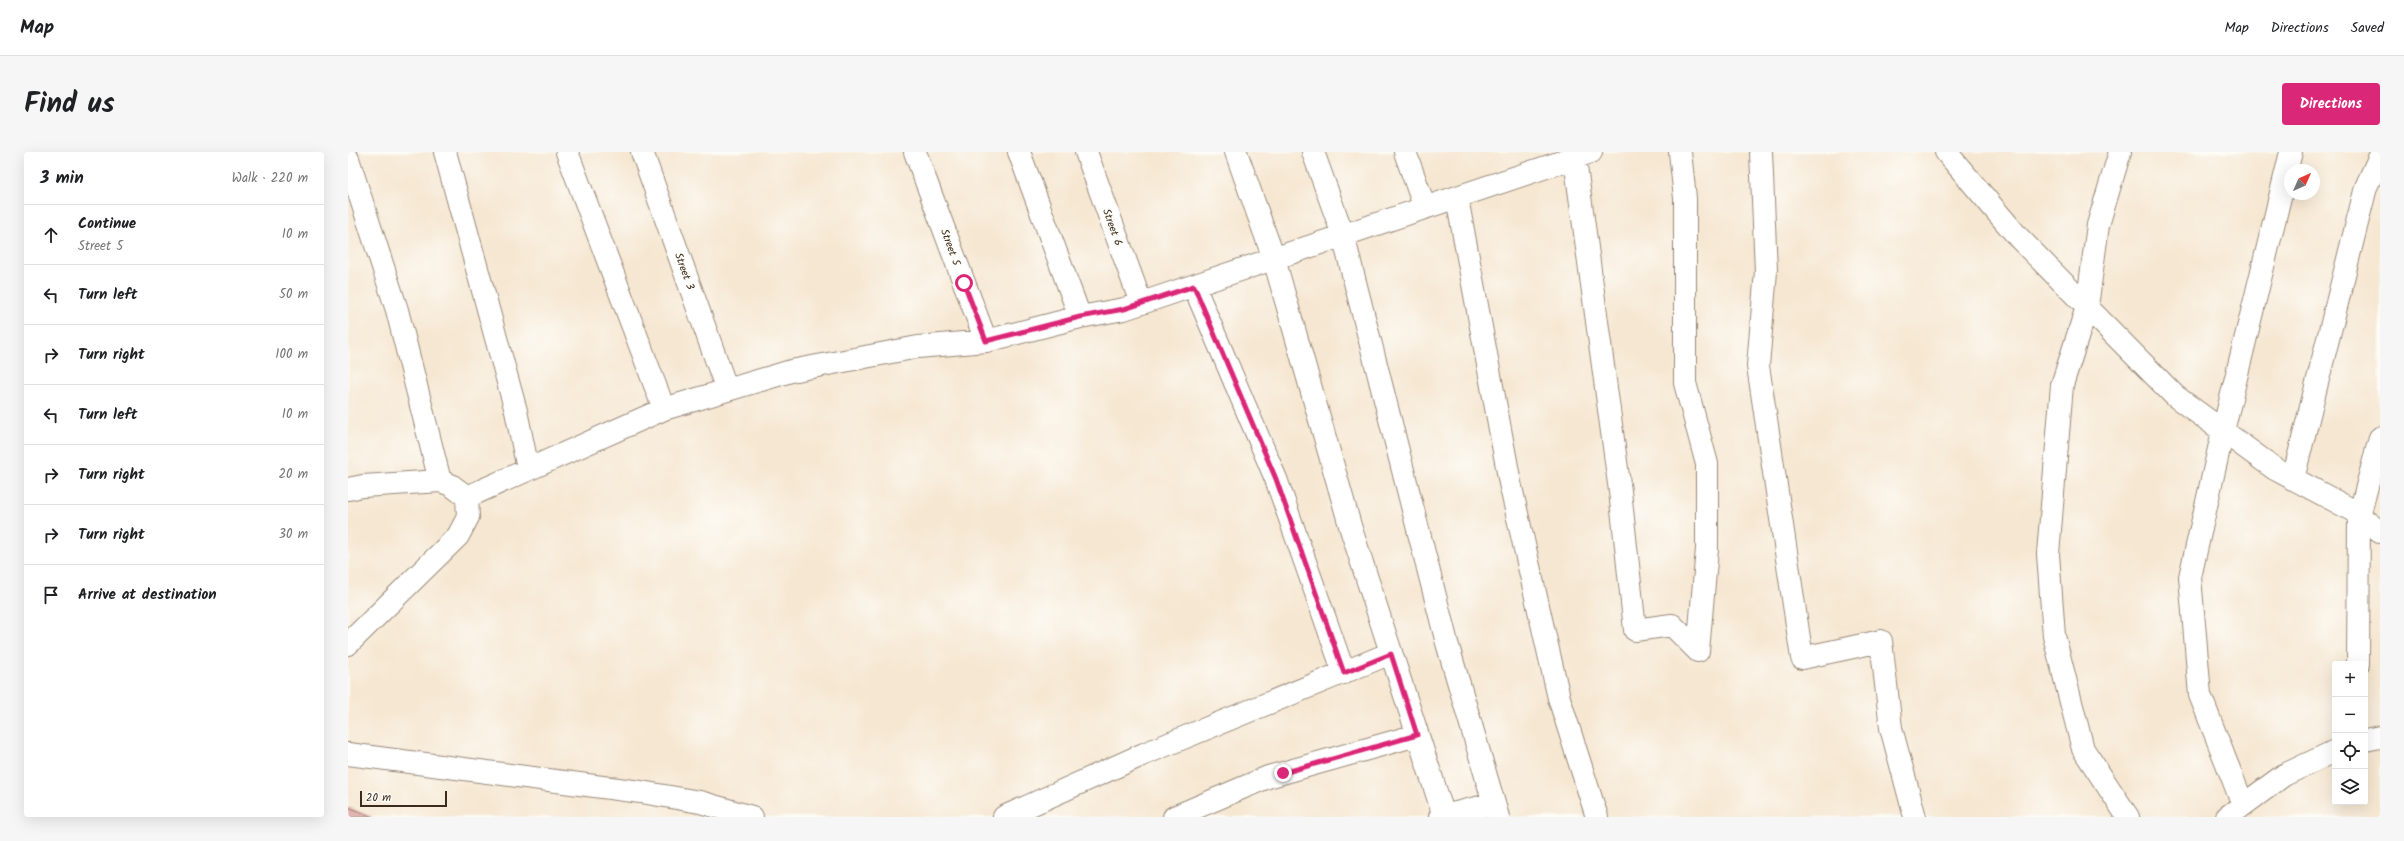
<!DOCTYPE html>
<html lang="en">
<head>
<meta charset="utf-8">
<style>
	:root { --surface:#fff; --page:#f6f6f6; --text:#202124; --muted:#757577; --line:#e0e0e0; --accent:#db2777 }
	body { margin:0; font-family:Kalam,sans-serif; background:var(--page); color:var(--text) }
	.controls { position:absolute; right:12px; bottom:12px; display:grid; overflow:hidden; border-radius:4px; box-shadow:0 4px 16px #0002 }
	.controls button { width:36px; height:36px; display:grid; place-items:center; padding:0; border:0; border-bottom:1px solid var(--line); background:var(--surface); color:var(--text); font:20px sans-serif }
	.compass { position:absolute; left:1936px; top:12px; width:36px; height:36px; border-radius:50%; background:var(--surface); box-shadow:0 4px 16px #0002; rotate:45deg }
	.scale { position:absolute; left:12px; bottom:10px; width:87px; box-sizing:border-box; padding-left:4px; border:2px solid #3b2a1e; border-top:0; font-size:11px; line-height:14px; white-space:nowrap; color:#3b2a1e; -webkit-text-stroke:3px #fdfcf7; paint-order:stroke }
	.stop { position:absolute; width:12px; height:12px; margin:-9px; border:3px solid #db2777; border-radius:50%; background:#fff }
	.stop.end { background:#db2777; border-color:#fff; box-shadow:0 1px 4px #0008 }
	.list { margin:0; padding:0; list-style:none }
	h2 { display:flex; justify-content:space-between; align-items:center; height:52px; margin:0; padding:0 16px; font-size:17px }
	h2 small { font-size:13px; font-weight:400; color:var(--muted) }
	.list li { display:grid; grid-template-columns:26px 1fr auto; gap:12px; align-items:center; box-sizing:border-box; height:60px; padding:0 16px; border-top:1px solid var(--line) }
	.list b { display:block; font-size:15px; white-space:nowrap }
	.list p { margin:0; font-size:13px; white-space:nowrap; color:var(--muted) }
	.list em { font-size:13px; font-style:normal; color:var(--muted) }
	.icon { flex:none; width:22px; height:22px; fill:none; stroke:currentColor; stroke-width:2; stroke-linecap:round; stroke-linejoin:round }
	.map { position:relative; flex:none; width:2032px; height:665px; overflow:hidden; border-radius:4px }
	header { display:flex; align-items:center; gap:24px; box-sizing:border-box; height:56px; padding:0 20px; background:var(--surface); border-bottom:1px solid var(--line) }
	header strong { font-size:19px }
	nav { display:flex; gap:22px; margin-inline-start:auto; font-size:14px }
	.intro { display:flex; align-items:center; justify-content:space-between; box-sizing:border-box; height:96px; padding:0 24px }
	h1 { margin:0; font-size:28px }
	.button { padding:10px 18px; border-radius:4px; background:var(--accent); color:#fff; font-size:14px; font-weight:700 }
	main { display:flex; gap:24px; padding:0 24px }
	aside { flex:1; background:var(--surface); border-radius:4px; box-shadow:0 4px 16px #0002 }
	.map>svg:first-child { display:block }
	.building { fill:#dd9f9b }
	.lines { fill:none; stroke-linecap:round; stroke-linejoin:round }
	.minor-casing { stroke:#988878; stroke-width:24 }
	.minor { stroke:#fff; stroke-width:22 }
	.route { stroke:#db2777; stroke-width:5 }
	.labels { text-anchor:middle; stroke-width:3.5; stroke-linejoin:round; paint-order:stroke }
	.street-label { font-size:11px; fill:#3b2a1e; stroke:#fdfcf7 }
</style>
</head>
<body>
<header>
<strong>Map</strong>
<nav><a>Map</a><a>Directions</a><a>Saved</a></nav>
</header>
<div class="intro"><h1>Find us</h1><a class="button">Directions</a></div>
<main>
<aside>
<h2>3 min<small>Walk · 220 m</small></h2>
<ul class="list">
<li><svg class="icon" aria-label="ahead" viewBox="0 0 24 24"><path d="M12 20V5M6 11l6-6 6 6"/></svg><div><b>Continue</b><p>Street 5</p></div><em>10 m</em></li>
<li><svg class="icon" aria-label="left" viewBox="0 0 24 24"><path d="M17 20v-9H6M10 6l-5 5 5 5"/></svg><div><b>Turn left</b></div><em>50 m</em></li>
<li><svg class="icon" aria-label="right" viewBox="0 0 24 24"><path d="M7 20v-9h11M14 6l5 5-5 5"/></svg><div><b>Turn right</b></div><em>100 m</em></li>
<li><svg class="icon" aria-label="left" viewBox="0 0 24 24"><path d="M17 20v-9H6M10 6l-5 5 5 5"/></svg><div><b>Turn left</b></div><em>10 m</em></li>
<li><svg class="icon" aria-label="right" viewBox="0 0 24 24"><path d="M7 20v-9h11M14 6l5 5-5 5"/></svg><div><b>Turn right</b></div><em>20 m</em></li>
<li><svg class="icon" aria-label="right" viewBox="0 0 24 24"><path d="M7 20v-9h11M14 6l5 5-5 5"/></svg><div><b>Turn right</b></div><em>30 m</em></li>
<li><svg class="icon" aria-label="arrive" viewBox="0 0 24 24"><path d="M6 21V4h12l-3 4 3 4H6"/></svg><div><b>Arrive at destination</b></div></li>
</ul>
</aside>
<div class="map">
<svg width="2032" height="665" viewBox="0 0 2032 665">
	<rect width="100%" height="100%" fill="#fdfcf7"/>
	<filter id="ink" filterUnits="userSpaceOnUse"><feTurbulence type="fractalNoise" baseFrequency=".025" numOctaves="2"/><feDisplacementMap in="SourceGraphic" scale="8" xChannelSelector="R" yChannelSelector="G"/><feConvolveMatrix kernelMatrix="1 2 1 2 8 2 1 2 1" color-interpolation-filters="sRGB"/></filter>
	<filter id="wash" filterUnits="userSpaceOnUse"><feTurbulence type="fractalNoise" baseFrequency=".012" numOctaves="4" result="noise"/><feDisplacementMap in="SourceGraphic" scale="16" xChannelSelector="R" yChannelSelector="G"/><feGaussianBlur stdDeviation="0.9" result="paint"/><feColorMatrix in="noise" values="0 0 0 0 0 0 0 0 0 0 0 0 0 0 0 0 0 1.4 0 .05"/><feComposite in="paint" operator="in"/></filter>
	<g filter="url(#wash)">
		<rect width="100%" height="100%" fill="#f6e7d2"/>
		<g id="blocks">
			<path class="building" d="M0 655 25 665H0Z"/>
		</g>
	</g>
	<g filter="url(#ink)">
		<use href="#blocks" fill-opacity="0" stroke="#988878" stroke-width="1"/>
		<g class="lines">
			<g class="minor-casing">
				<path id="minor" d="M97 0 168 259 180 317
					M219 0 316 257
					M294 0 379 238
					M567 0 638 189
					M671 0 732 165
					M738 0 793 151
					M888 0 926 107 1003 377 1096 664
					M965 0 995 83 1099 491 1150 665
					M1057 0 1077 56
					M1226 0 1272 339 1287 478 1324 473 1350 499
					M1332 0 1337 46V231L1359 312V397L1350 499
					M1413 0 1418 119 1410 214 1454 506 1533 489 1543 576 1567 665
					M1598 0 1671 86 1827 244 1927 317 2004 358 2032 380
					M1772 0 1750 73 1739 155 1714 233 1700 402 1706 484 1735 597 1780 665
					M0 7 49 158 92 329
					M1109 46 1162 331 1211 546 1249 665
					M846 134 928 327 996 521
					M1945 327 2018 35 2032 4
					M0 337 15 334 92 329 103 333 119 345 120 365 110 384 0 492
					M119 345 316 257 443 219 570 195 638 189 732 165 776 157 1243 0
					M2010 512 2011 364 2032 286
					M2017 588 2032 585
					M0 602 293 640 352 650 404 665
					M1895 653 1852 543 1842 425 1875 279 1943 0
					M656 665 796 602 1043 501
					M826 665 920 625 1069 583
					M1092 665 1145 652
					M1879 665 1936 623 1987 599"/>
			</g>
			<use href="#minor" class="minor"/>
		</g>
	</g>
	<g class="lines" filter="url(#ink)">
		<path class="route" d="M616 131 638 189 732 165 776 157 846 134 928 327 996 521 1043 502 1069 583 935 621"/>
	</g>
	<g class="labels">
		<g class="street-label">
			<text transform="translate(765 75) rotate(70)" y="4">Street 6</text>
			<text transform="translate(603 95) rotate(70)" y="4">Street 5</text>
			<text transform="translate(337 119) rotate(70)" y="4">Street 3</text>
		</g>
	</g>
</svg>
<div class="controls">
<button>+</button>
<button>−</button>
<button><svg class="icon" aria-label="locate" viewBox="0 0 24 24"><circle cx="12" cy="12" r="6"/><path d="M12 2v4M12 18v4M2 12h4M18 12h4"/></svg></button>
<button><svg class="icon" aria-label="layers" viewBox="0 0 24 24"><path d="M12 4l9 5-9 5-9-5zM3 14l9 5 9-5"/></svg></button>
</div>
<svg class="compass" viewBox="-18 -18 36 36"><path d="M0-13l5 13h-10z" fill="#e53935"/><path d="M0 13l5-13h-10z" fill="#757577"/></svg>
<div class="scale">20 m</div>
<div class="stop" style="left:616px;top:131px"></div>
<div class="stop end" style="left:935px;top:621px"></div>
</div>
</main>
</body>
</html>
